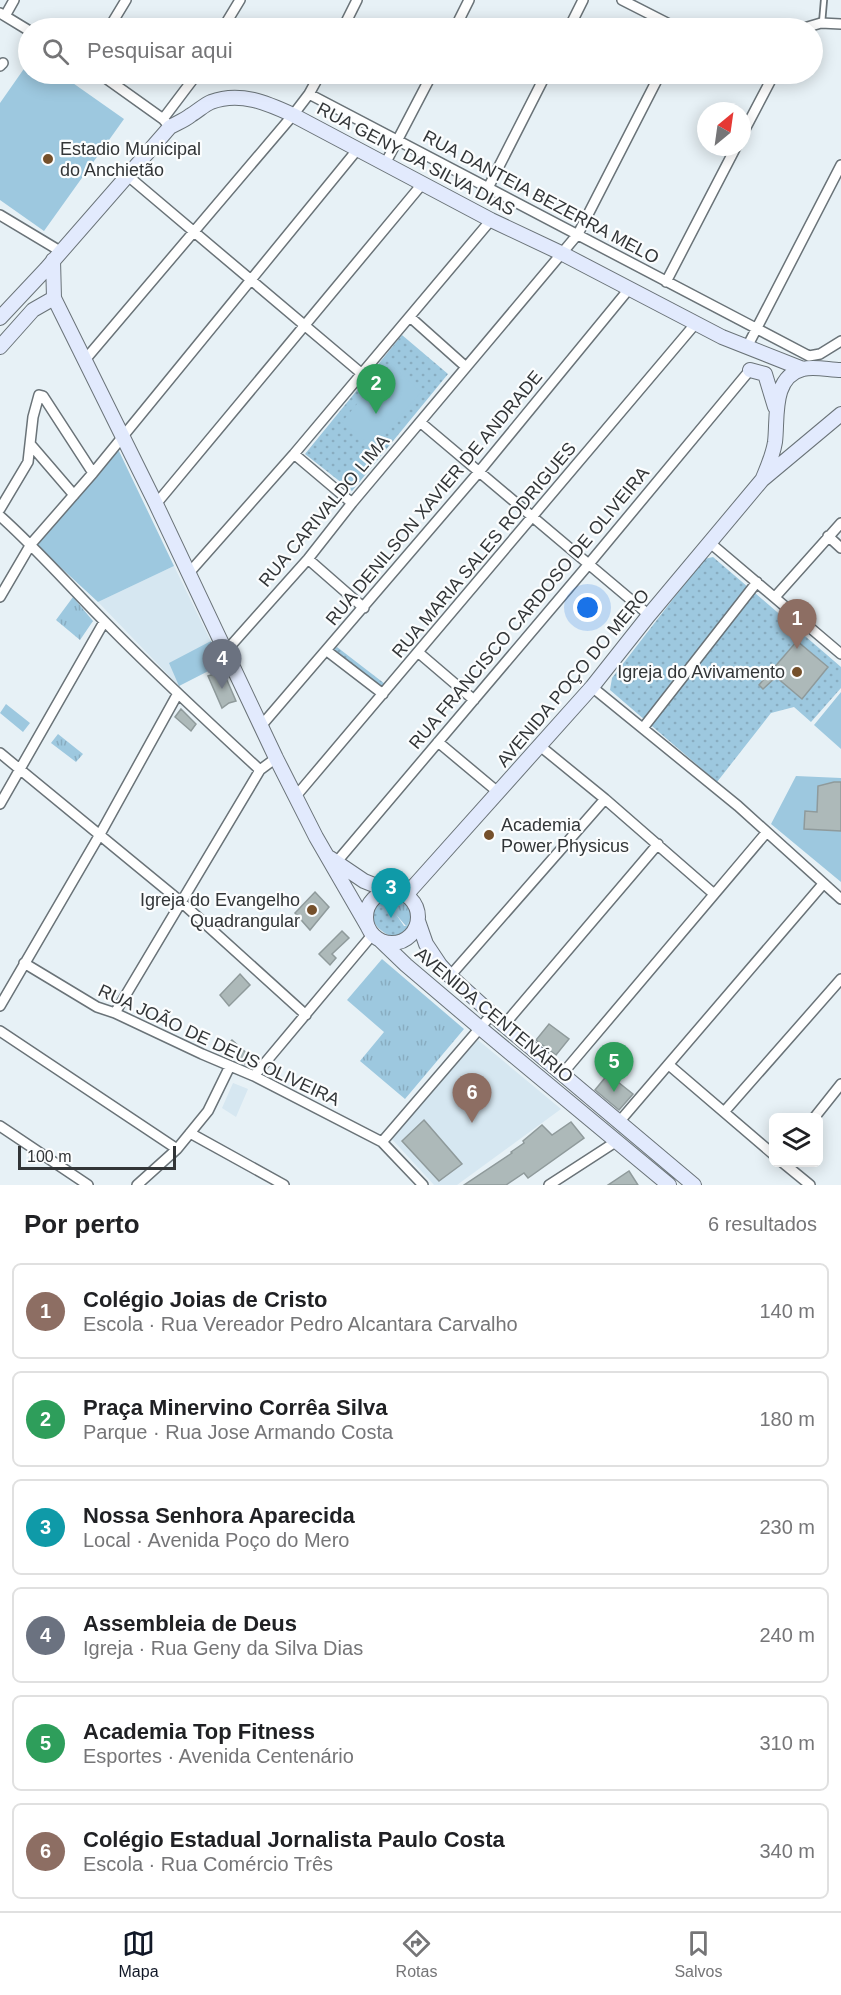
<!DOCTYPE html>
<html lang="pt">
<head>
<meta charset="utf-8">
<style>
	:root { --surface:#fff; --page:#f6f6f6; --text:#202124; --muted:#757577; --line:#e0e0e0; --accent:#111827 }
	body { margin:0; font-family:Arial,sans-serif; background:var(--page); color:var(--text) }
	.controls { position:absolute; right:18px; bottom:18px; display:grid; overflow:hidden; border-radius:9px; box-shadow:0 3px 15px #0003 }
	.controls button { width:54px; height:54px; display:grid; place-items:center; padding:0; border:0; border-bottom:2px solid var(--line); background:var(--surface); color:var(--text); font:30px sans-serif }
	.compass { position:absolute; left:697px; top:102px; width:54px; height:54px; border-radius:50%; background:var(--surface); box-shadow:0 3px 15px #0003; rotate:29deg }
	.scale { position:absolute; left:18px; bottom:15px; width:158px; box-sizing:border-box; padding-left:6px; border:3px solid #323537; border-top:0; font-size:16px; line-height:21px; white-space:nowrap; color:#323537; -webkit-text-stroke:4px #fbfdfe; paint-order:stroke }
	.you { position:absolute; left:588px; top:608px; width:21px; height:21px; margin:-15px; border:4px solid #fff; border-radius:50%; background:#1a73e8; box-shadow:0 0 0 9px #1a73e833 }
	.badge { display:grid; place-items:center; width:39px; height:39px; border-radius:50%; background:var(--accent); color:#fff; font-size:20px; font-weight:700 }
	.pin { position:absolute; translate:-50% -50px; filter:drop-shadow(0 2px 3px #0008) }
	.pin::after { content:''; position:absolute; top:32px; width:21px; height:18px; background:inherit; clip-path:polygon(0 0,100% 0,50% 100%) }
	.list { margin:0; padding:0; list-style:none }
	h2 { display:flex; justify-content:space-between; align-items:center; height:78px; margin:0; padding:0 24px; font-size:26px }
	h2 small { font-size:20px; font-weight:400; color:var(--muted) }
	.list li { display:grid; grid-template-columns:39px 1fr auto; gap:18px; align-items:center; box-sizing:border-box; height:96px; margin:0 12px 12px; padding:0 12px; border:2px solid var(--line); border-radius:9px }
	.list b { display:block; font-size:22px; white-space:nowrap }
	.list p { margin:0; font-size:20px; white-space:nowrap; color:var(--muted) }
	.list em { font-size:20px; font-style:normal; color:var(--muted) }
	.icon { flex:none; width:33px; height:33px; fill:none; stroke:currentColor; stroke-width:2; stroke-linecap:round; stroke-linejoin:round }
	.map { position:relative; flex:none; width:841px; height:1185px; overflow:hidden }
	.search { position:absolute; background:var(--surface); box-shadow:0 3px 15px #0003; left:18px; right:18px; top:18px; height:66px; display:flex; align-items:center; gap:15px; box-sizing:border-box; padding:0 21px; border-radius:33px; color:var(--muted); font-size:22px }
	.sheet { height:726px; background:var(--surface) }
	nav { display:flex; justify-content:space-around; align-items:center; box-sizing:border-box; height:84px; border-top:2px solid var(--line); background:var(--surface); font-size:16px; color:var(--muted) }
	nav a { display:grid; justify-items:center; gap:3px }
	nav .on { color:var(--accent) }
	.map>svg:first-child { display:block }
	.built { fill:#d6e7f1 }
	.grass { fill:url(#grass-tufts) }
	.park { fill:url(#park-dots); fill-rule:evenodd }
	.pitch { fill:#9dc8df }
	.building { fill:#adb9b9; stroke:#8f9a9b; stroke-width:1.5 }
	.lines { fill:none; stroke-linecap:round; stroke-linejoin:round }
	.service-casing { stroke:#6a7378; stroke-width:8 }
	.minor-casing { stroke:#6a7378; stroke-width:12 }
	.secondary-casing { stroke:#6a7378; stroke-width:16 }
	.service { stroke:#fff; stroke-width:4.5 }
	.minor { stroke:#fff; stroke-width:9 }
	.secondary { stroke:#e2eafd; stroke-width:14 }
	.poi-dot { fill:#75502b; stroke:#fbfdfe; stroke-width:2 }
	.labels { text-anchor:middle; stroke-width:4.5; stroke-linejoin:round; paint-order:stroke }
	.poi-label { font-size:18px; fill:#323537; stroke:#fbfdfe; text-anchor:start }
	.street-label { font-size:18px; fill:#323537; stroke:#fbfdfe }
</style>
</head>
<body>
<div class="map">
<svg width="841" height="1185" viewBox="0 0 841 1185">
	<defs>
		<pattern id="grass-tufts" width="24" height="20" patternUnits="userSpaceOnUse" patternTransform="scale(1.5)"><rect width="24" height="20" fill="#9dc8df"/><path d="M3 7l-1-3M5 7V3M7 7l1-3M15 17l-1-3M17 17v-4M19 17l1-3" fill="none" stroke="#88acc0"/></pattern>
		<pattern id="park-dots" width="8" height="8" patternUnits="userSpaceOnUse" patternTransform="scale(1.5)"><rect width="8" height="8" fill="#9dc8df"/><path d="M2 2h.1M6 6h.1" fill="none" stroke="#88acc0" stroke-width="1.8" stroke-linecap="round"/></pattern>
	</defs>
	<rect width="100%" height="100%" fill="#e7f1f6"/>
	<path class="built" d="M174 566 222 664 179 686 98 602Z
		M478 1040 561 1109 457 1185H434L390 1137Z
		M233 1083 248 1089 236 1117 222 1108Z"/>
	<path class="grass" d="M73 597 93 621 80 640 56 620Z
		M6 704 30 723 23 732 0 713Z
		M58 734 83 754 76 762 51 743Z
		M396 897C412 899 417 914 406 926L393 911 391 915 386 916 389 912 387 907 379 906 391 898Z
		M382 959 464 1029 405 1099 360 1061 384 1032 347 1000Z"/>
	<path class="park" d="M402 335 448 374 352 491 305 454Z
		M713 557 841 667V688L811 722 794 707 771 713 717 782 610 690 612 678 704 559Z
		M337 647 385 684 382 688 332 651Z
		M393 894C406 896 417 905 414 919 404 966 338 906 393 894ZM396 897C412 899 417 914 406 926H404L390 905 384 903 391 898Z"/>
	<path class="pitch" d="M28 63V74H60L124 119 44 231 0 200V103Z
		M390 364 421 392 373 447 342 422Z
		M117 447 174 566 98 602 31 540Z
		M211 641 222 664 179 686 169 663Z
		M841 692V749L814 725Z
		M796 776 841 778V882L771 824Z"/>
	<path class="building" d="M797 641 828 667 802 699 776 677 763 689 759 685Z
		M223 671 236 701 229 703 222 708 208 676Z
		M181 709 196 724 191 731 175 717Z
		M834 782H841V831L804 829 805 811 817 812 818 786Z
		M315 892 329 907 310 930 295 913Z
		M342 931 349 938 332 954 336 958 330 965 319 954Z
		M240 974 250 985 229 1006 220 995Z
		M549 1024 569 1039 556 1055 536 1040Z
		M232 1040 251 1057 245 1064 225 1047Z
		M608 1074 633 1094 619 1110 595 1090Z
		M424 1120 462 1164 439 1181 402 1141Z
		M571 1122 584 1138 528 1178 524 1173 506 1185H464L512 1153 511 1152 524 1143 523 1141 542 1125 552 1135Z
		M629 1171 638 1185H608Z"/>
	<g class="lines">
		<g class="service-casing">
			<path id="service" d="M822 23 824 0"/>
		</g>
		<g class="minor-casing">
			<path id="minor" d="M622 0 677 28
				M0 13 28 30
				M5 16 14 0
				M109 28 126 0
				M223 28 240 0
				M343 28 357 0
				M455 28 469 0
				M569 28 583 0
				M804 28 821 23 841 24
				M0 66 3 63
				M100 74 163 119 170 127
				M309 94 809 356
				M163 119 197 74
				M742 135 774 74
				M385 164 432 74
				M128 176 361 373
				M488 188 546 74
				M0 215 60 251
				M666 282 736 147
				M410 317 466 367
				M747 347 841 165
				M809 356 820 354 841 341
				M84 361 293 115 309 94 320 74
				M420 422 649 615
				M31 445 74 495
				M294 454 352 503
				M156 504 423 183
				M0 509 28 462 33 417 39 395 43 396 93 473
				M0 516C38 550 71 588 107 624 156 674 208 722 260 770
				M828 536 841 548
				M709 542 841 654
				M308 559 364 608
				M188 574 294 454 491 220
				M0 597 31 544 93 473 357 150
				M775 597 841 523
				M226 651 308 559 352 503 578 234 660 74
				M327 651 383 694
				M419 653 474 700
				M592 687 738 806 841 899
				M261 726 478 473 629 289
				M643 728 757 582
				M438 742 499 793
				M540 746 605 799 714 894
				M0 753 180 901 306 1015
				M296 796 696 323
				M0 804 104 622
				M334 865 588 565 750 370
				M24 963 97 1007 115 1013 202 1054 254 1076 382 1142 423 1185
				M450 976 605 799
				M0 1006 99 836 177 695
				M115 1013 260 770 276 758
				M504 1025 658 844
				M0 1031 177 1149
				M669 1065 774 1155
				M563 1073 766 833
				M254 1076 373 934
				M724 1112 841 979
				M814 1118 841 1084
				M619 1122 823 884
				M0 1126 88 1185
				M190 1133 284 1185
				M382 1142 492 1014
				M782 1162 810 1185
				M137 1185 177 1149 208 1111 230 1066
				M549 1185 617 1141"/>
		</g>
		<g class="secondary-casing">
			<path id="secondary" d="M53 260 54 298 156 504 276 758 316 837 368 927
				M0 318 46 269 170 127C177 123 185 120 191 115 198 111 204 105 211 102 240 91 267 103 293 115L491 220 561 253 722 337 803 369
				M0 347 33 310 54 298
				M750 370 765 374 775 407
				M763 478C768 466 773 455 775 442 778 419 771 377 803 369 814 366 830 370 841 370
				M330 858 364 881 389 891
				M366 917a26 26 0 1 1 52 0a26 26 0 1 1-52 0Z
				M406 895 592 687 649 615 762 480 841 414
				M418 921 426 944 440 965 450 976 504 1025 694 1185
				M380 940 406 965 479 1027 669 1185"/>
		</g>
		<use href="#service" class="service"/>
		<use href="#minor" class="minor"/>
		<use href="#secondary" class="secondary"/>
	</g>
	<g class="poi-dot">
		<circle cx="48" cy="159" r="6"/>
		<circle cx="797" cy="672" r="6"/>
		<circle cx="489" cy="835" r="6"/>
		<circle cx="312" cy="910" r="6"/>
	</g>
	<g class="labels">
		<g class="poi-label">
			<text x="60" y="155">Estadio Municipal<tspan x="60" dy="21">do Anchietão</tspan></text>
			<text x="785" y="678" text-anchor="end">Igreja do Avivamento</text>
			<text x="501" y="831">Academia<tspan x="501" dy="21">Power Physicus</tspan></text>
			<text x="300" y="906" text-anchor="end">Igreja do Evangelho<tspan x="300" dy="21">Quadrangular</tspan></text>
		</g>
		<g class="street-label">
			<text transform="translate(416 159) rotate(28)" y="6">RUA GENY DA SILVA DIAS</text>
			<text transform="translate(541 197) rotate(28)" y="6">RUA DANTEIA BEZERRA MELO</text>
			<text transform="translate(434 498) rotate(-50)" y="6">RUA DENILSON XAVIER DE ANDRADE</text>
			<text transform="translate(324 511) rotate(-50)" y="6">RUA CARIVALDO LIMA</text>
			<text transform="translate(484 550) rotate(-50)" y="6">RUA MARIA SALES RODRIGUES</text>
			<text transform="translate(529 608) rotate(-50)" y="6">RUA FRANCISCO CARDOSO DE OLIVEIRA</text>
			<text transform="translate(573 678) rotate(-50)" y="6">AVENIDA POÇO DO MERO</text>
			<text transform="translate(494 1015) rotate(40)" y="6">AVENIDA CENTENÁRIO</text>
			<text transform="translate(219 1045) rotate(25)" y="6">RUA JOÃO DE DEUS OLIVEIRA</text>
		</g>
	</g>
</svg>
<div class="controls">
<button><svg class="icon" aria-label="layers" viewBox="0 0 24 24"><path d="M12 4l9 5-9 5-9-5zM3 14l9 5 9-5"/></svg></button>
</div>
<svg class="compass" viewBox="-18 -18 36 36"><path d="M0-13l5 13h-10z" fill="#e53935"/><path d="M0 13l5-13h-10z" fill="#757577"/></svg>
<div class="scale">100 m</div>
<div class="you"></div>
<div class="pin badge" style="left:797px;top:649px;background:#8d6e63">1</div>
<div class="pin badge" style="left:376px;top:414px;background:#2e9e5b">2</div>
<div class="pin badge" style="left:391px;top:918px;background:#0f9aa8">3</div>
<div class="pin badge" style="left:222px;top:689px;background:#6b7280">4</div>
<div class="pin badge" style="left:614px;top:1092px;background:#2e9e5b">5</div>
<div class="pin badge" style="left:472px;top:1123px;background:#8d6e63">6</div>
<div class="search"><svg class="icon" aria-label="search" viewBox="0 0 24 24"><circle cx="10" cy="10" r="6"/><path d="M15 15l6 6"/></svg>Pesquisar aqui</div>
</div>
<section class="sheet">
<h2>Por perto<small>6 resultados</small></h2>
<ul class="list">
<li><span class="badge" style="background:#8d6e63">1</span><div><b>Colégio Joias de Cristo</b><p>Escola · Rua Vereador Pedro Alcantara Carvalho</p></div><em>140 m</em></li>
<li><span class="badge" style="background:#2e9e5b">2</span><div><b>Praça Minervino Corrêa Silva</b><p>Parque · Rua Jose Armando Costa</p></div><em>180 m</em></li>
<li><span class="badge" style="background:#0f9aa8">3</span><div><b>Nossa Senhora Aparecida</b><p>Local · Avenida Poço do Mero</p></div><em>230 m</em></li>
<li><span class="badge" style="background:#6b7280">4</span><div><b>Assembleia de Deus</b><p>Igreja · Rua Geny da Silva Dias</p></div><em>240 m</em></li>
<li><span class="badge" style="background:#2e9e5b">5</span><div><b>Academia Top Fitness</b><p>Esportes · Avenida Centenário</p></div><em>310 m</em></li>
<li><span class="badge" style="background:#8d6e63">6</span><div><b>Colégio Estadual Jornalista Paulo Costa</b><p>Escola · Rua Comércio Três</p></div><em>340 m</em></li>
</ul>
</section>
<nav>
<a class="on"><svg class="icon" aria-label="map" viewBox="0 0 24 24"><path d="M3 6l6-2 6 2 6-2v14l-6 2-6-2-6 2zM9 4v14M15 6v14"/></svg>Mapa</a>
<a><svg class="icon" aria-label="directions" viewBox="0 0 24 24"><path d="M12 3l9 9-9 9-9-9zM9 14v-3h6M13 9l2 2-2 2"/></svg>Rotas</a>
<a><svg class="icon" aria-label="saved" viewBox="0 0 24 24"><path d="M7 4h10v16l-5-4-5 4z"/></svg>Salvos</a>
</nav>
</body>
</html>
